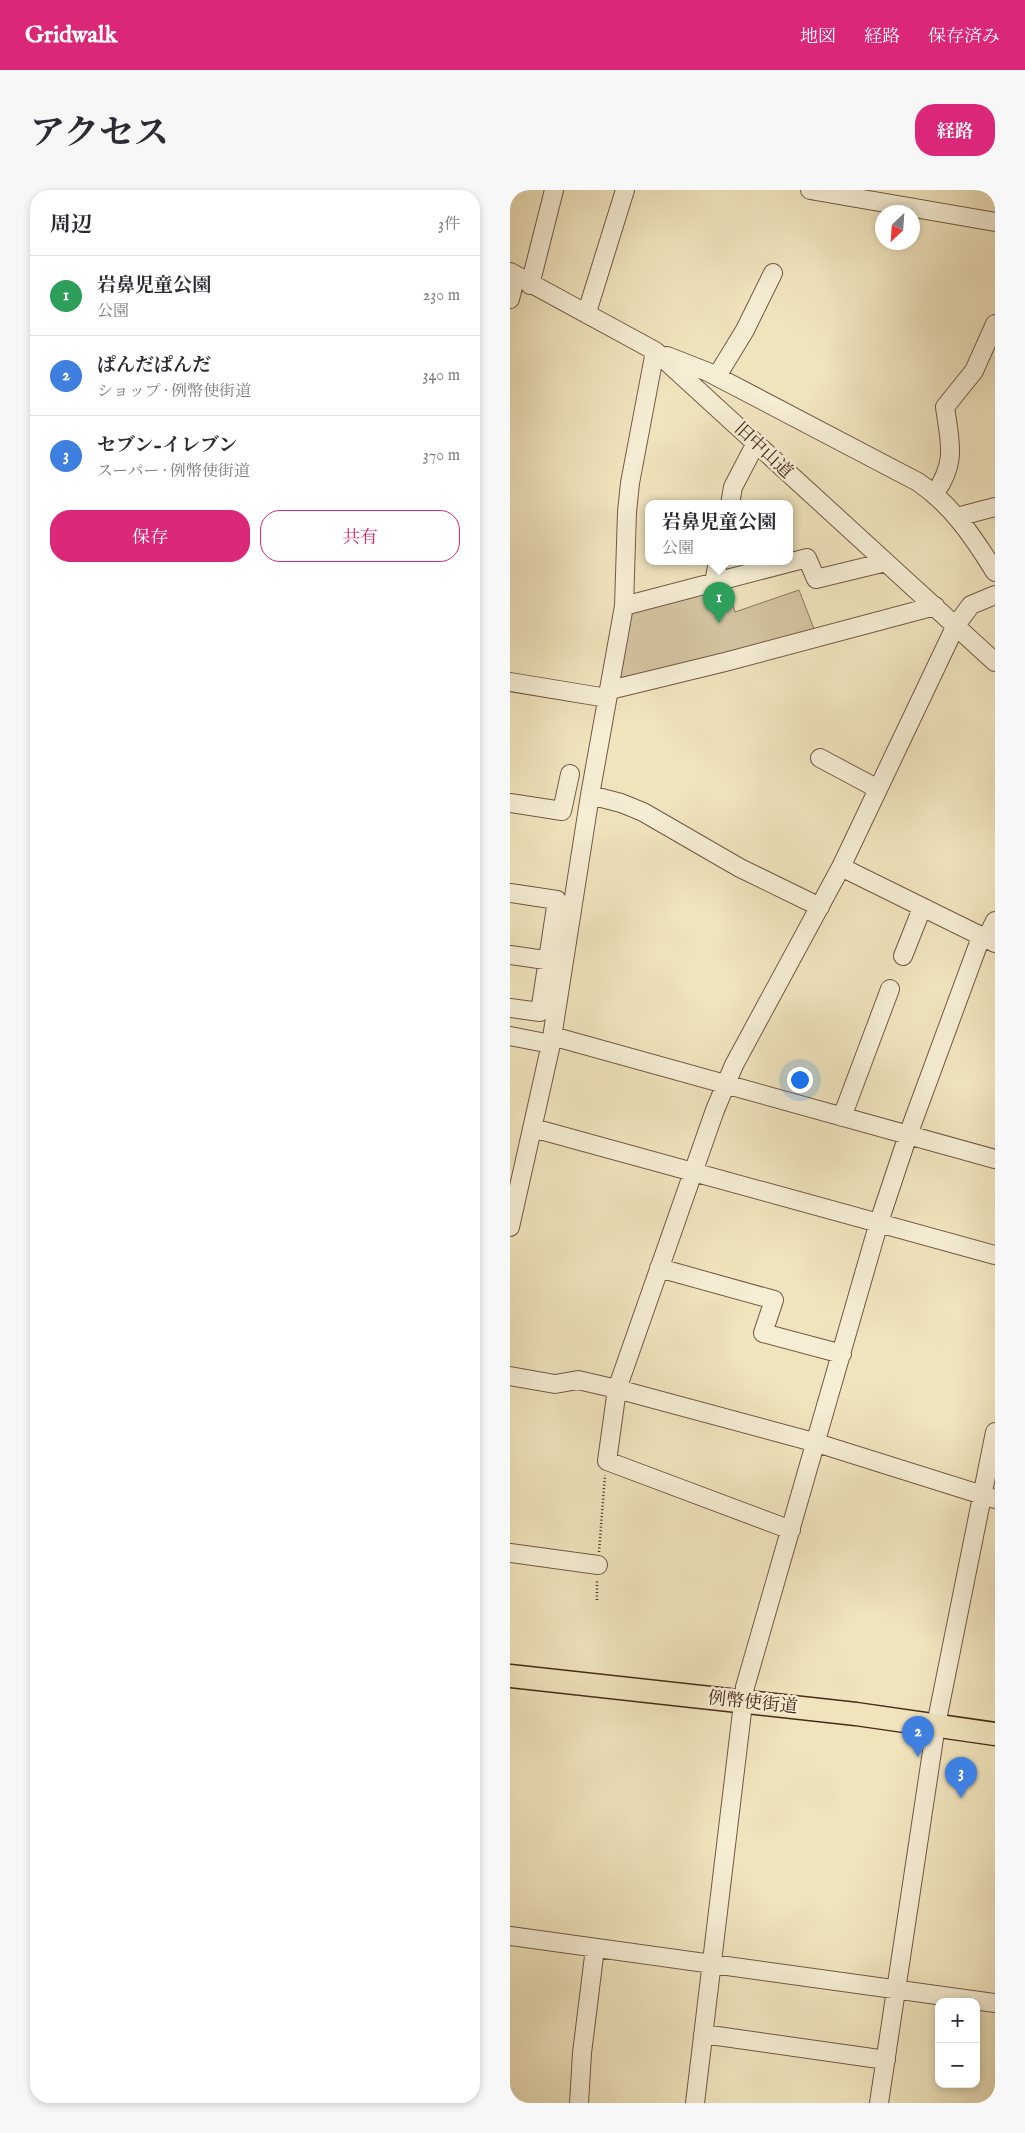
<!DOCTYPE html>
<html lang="ja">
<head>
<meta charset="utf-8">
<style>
	:root { --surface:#fff; --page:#f7f7f7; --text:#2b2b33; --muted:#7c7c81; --line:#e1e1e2; --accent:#db2777 }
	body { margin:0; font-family:"IM FELL English","Noto Serif JP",serif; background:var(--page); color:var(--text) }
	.controls { position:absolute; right:15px; bottom:15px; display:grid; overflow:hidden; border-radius:10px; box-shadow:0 2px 8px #0003 }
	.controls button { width:45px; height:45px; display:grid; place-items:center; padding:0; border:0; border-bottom:1px solid var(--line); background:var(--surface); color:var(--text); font:25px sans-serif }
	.compass { position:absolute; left:365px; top:15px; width:45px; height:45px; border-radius:50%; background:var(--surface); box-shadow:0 2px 8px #0003; rotate:205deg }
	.you { position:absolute; left:289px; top:889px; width:18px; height:18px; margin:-12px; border:4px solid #fff; border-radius:50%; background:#1a73e8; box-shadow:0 0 0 8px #1a73e833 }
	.badge { display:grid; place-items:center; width:32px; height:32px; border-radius:50%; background:var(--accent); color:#fff; font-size:16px; font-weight:700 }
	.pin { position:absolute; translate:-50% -41px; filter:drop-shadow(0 1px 2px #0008) }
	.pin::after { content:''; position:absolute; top:26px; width:18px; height:15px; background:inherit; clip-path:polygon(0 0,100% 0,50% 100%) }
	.popup { position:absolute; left:135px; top:310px; width:148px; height:65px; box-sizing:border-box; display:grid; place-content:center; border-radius:10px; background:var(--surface); filter:drop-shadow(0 1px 4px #0005); font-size:16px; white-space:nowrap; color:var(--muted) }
	.popup b { font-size:19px; color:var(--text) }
	.popup::after { content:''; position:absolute; left:50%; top:100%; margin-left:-10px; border:10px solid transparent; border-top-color:var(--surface) }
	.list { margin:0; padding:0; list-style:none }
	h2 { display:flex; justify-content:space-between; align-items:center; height:65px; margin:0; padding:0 20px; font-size:21px }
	h2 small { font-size:16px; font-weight:400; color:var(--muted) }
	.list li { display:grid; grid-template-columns:32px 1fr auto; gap:15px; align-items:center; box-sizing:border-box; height:80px; padding:0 20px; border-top:1px solid var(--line) }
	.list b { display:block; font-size:19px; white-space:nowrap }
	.list p { margin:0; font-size:16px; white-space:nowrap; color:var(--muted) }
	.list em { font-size:16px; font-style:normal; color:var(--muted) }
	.actions { display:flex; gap:10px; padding:15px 20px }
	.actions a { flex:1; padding:11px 0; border:1px solid var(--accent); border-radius:20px; text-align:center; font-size:18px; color:var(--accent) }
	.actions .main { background:var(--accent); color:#fff }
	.map { position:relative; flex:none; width:485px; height:1913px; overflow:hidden; border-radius:20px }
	header { display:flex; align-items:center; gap:30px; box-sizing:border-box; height:70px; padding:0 25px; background:var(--accent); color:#fff }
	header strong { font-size:24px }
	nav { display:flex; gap:28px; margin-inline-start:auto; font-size:18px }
	.intro { display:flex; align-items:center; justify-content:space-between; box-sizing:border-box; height:120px; padding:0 30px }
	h1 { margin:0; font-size:35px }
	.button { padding:12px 22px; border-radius:20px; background:var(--accent); color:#fff; font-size:18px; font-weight:700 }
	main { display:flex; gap:30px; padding:0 30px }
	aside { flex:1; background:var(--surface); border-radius:20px; box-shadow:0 2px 8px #0003 }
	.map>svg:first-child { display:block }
	.green { fill:#d4c4a1; stroke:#8e765e }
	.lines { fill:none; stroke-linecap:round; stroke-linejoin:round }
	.minor-casing { stroke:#735844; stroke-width:20 }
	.major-casing { stroke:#49291b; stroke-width:25 }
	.path { stroke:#49291b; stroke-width:2.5; stroke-dasharray:1 2.5; stroke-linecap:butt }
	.minor { stroke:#f5edd4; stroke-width:18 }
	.major { stroke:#f0e4bd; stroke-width:22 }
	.labels { text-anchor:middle; stroke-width:5; stroke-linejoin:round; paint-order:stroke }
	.street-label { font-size:18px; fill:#49291b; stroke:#f5edd4 }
</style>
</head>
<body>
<header>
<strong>Gridwalk</strong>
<nav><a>地図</a><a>経路</a><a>保存済み</a></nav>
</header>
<div class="intro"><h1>アクセス</h1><a class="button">経路</a></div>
<main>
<aside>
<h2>周辺<small>3件</small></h2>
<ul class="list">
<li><span class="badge" style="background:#2e9e5b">1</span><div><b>岩鼻児童公園</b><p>公園</p></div><em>230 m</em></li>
<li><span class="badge" style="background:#3f7fe0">2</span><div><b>ぱんだぱんだ</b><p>ショップ · 例幣使街道</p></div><em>340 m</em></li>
<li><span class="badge" style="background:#3f7fe0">3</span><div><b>セブン-イレブン</b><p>スーパー · 例幣使街道</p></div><em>370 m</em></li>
</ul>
<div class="actions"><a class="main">保存</a><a>共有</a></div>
</aside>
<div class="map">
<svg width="485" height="1913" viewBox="0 0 485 1913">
	<rect width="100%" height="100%" fill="#f0e4bd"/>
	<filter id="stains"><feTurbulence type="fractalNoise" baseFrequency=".004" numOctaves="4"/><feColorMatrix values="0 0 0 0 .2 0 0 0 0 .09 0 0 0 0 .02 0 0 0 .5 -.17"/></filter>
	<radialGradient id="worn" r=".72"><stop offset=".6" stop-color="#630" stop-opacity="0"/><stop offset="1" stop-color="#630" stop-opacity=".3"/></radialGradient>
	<path class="green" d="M217 395 225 422 289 400 306 444 109 491 119 421Z"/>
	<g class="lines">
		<g class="minor-casing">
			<path id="minor" d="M300 0 485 32
				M0 82 145 161 485 472
				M20 95 44 0
				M0 109 6 85
				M77 122 115 0
				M157 166 198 182 408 292C442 315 464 348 485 382
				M207 186 235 140 263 83
				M425 303C447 272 440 253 435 217L464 181 485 134
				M220 314 223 297 246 253
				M447 327 485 317
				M204 392 208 372
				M114 416 297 368 306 389 376 372
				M0 492 97 508
				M100 500 215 472 425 416
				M310 568 368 599
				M80 605 111 613 133 622 230 678 310 717
				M0 613 52 621 60 584
				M331 677 485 753
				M0 703 47 710 30 822 0 818
				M476 749 485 731
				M0 765 49 772
				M393 766 412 718
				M0 846 41 854
				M42 846 485 969
				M332 927 380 799
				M23 938 485 1065
				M0 1037 41 854 80 605 114 416 117 322 120 293 145 161
				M149 1078 264 1110 253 1143 332 1164
				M0 1186 45 1194 68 1190 107 1199 307 1253 485 1309
				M281 1340 97 1271 107 1199 205 920 224 875 331 677 446 435 461 415 485 405
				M0 1363 88 1375
				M0 1746 485 1813
				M193 1844 376 1870
				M69 1913 72 1863 85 1758
				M185 1913 235 1497 369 1032 398 945 471 747
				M369 1913 426 1535 485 1242"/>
		</g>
		<g class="major-casing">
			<path id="major" d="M0 1486 346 1524 485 1544"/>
		</g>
		<path class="path" d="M89 1362 95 1285
			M87 1410V1389"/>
		<use href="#minor" class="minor"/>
		<use href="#major" class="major"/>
	</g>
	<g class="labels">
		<g class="street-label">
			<text transform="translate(254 260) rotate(43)" y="6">旧中山道</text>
			<text transform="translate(243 1512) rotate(6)" y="6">例幣使街道</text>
		</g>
	</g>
	<rect width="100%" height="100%" filter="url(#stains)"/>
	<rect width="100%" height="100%" fill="url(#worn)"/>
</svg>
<div class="controls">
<button>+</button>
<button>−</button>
</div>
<svg class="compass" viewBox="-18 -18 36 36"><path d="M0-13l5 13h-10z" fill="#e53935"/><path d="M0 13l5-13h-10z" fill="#7c7c81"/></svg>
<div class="you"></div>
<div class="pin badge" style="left:209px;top:433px;background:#2e9e5b">1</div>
<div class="popup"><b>岩鼻児童公園</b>公園</div>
<div class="pin badge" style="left:408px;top:1567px;background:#3f7fe0">2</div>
<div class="pin badge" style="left:451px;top:1608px;background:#3f7fe0">3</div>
</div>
</main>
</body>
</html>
